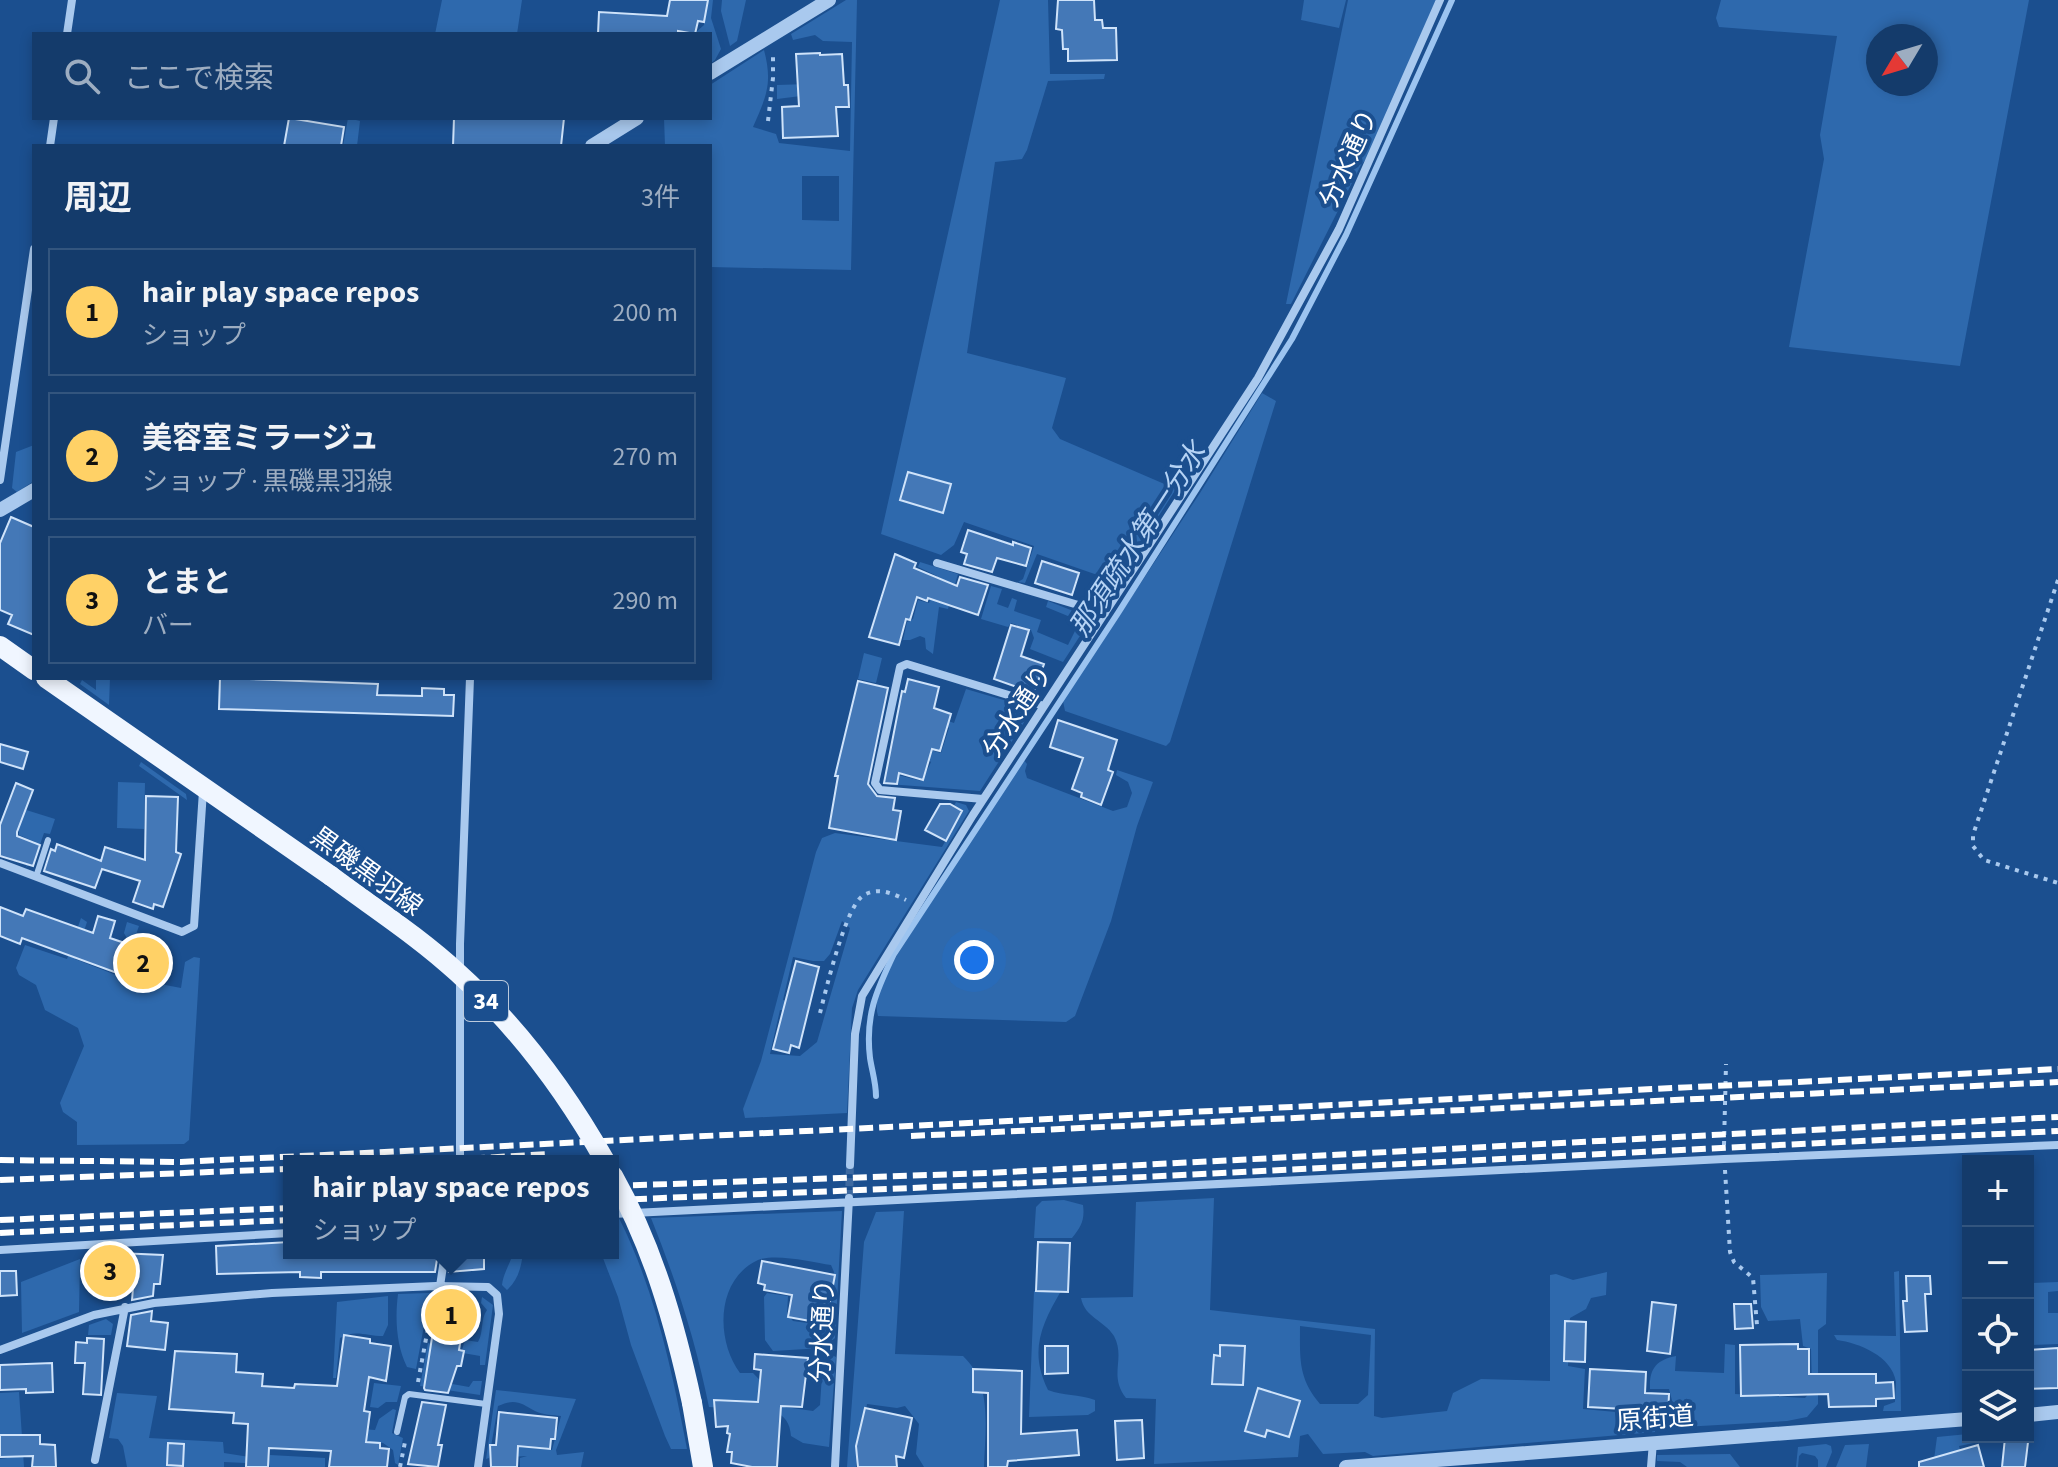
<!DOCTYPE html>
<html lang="ja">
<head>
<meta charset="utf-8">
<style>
	:root { --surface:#143b6b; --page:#214673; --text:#f1f3f6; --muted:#9dadc1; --line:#33557e; --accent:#ffd166 }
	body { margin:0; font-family:"Source Sans 3","Noto Sans JP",sans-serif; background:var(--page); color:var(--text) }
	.controls { position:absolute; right:24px; bottom:24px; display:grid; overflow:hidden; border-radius:0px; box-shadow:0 4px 12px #0003 }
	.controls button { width:72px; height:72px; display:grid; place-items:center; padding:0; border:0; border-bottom:2px solid var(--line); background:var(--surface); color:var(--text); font:40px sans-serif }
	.compass { position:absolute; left:1866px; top:24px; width:72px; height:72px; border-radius:50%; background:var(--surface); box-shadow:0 4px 12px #0003; rotate:232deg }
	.you { position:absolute; left:974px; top:960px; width:28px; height:28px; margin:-20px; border:6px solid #fff; border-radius:50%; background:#1a73e8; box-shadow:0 0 0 12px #1a73e833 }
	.badge { display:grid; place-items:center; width:52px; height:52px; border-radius:50%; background:var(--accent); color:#111; font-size:26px; font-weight:700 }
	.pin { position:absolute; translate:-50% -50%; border:4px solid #fff; box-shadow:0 2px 8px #0006 }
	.popup { position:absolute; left:283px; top:1155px; width:336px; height:104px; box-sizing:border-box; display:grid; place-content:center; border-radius:0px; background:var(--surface); filter:drop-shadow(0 2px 6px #0005); font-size:26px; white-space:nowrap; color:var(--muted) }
	.popup b { font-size:30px; color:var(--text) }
	.popup::after { content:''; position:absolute; left:50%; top:100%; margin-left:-16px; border:16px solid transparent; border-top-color:var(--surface) }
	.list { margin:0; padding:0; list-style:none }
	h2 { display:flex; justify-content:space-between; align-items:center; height:104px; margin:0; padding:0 32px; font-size:34px }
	h2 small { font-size:26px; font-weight:400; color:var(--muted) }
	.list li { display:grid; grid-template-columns:52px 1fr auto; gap:24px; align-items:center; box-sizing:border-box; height:128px; margin:0 16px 16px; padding:0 16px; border:2px solid var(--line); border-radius:0px }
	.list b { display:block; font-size:30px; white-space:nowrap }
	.list p { margin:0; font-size:26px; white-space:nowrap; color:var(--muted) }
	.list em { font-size:26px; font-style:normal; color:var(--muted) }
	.icon { flex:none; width:44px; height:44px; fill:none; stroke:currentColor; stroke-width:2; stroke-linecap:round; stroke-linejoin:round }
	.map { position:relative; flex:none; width:2058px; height:1467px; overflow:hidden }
	.search { position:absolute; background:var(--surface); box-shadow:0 4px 12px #0003; left:32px; top:32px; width:680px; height:88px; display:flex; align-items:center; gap:20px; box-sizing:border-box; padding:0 28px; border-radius:0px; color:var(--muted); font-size:30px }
	.panel { position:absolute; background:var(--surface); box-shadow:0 4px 12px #0003; left:32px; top:144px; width:680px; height:536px; border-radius:0px }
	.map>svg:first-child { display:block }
	.green { fill:#2e69ad; fill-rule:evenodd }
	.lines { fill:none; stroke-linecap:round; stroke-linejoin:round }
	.stream { stroke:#9cc4f0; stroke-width:6 }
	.building { fill:#4478b7; stroke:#cfe3fa; stroke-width:2 }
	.minor-tunnel { stroke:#3d69a0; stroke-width:8; stroke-dasharray:8 4; stroke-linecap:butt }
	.path { stroke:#a9c9ee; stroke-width:4; stroke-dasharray:4 6; stroke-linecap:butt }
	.service { stroke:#a9c9ee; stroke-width:6 }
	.minor { stroke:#a9c9ee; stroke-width:8 }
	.tertiary { stroke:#a9c9ee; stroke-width:14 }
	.primary { stroke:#f0f6ff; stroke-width:20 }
	.rail { stroke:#fff; stroke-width:6; stroke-dasharray:14 6; stroke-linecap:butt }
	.primary-bridge { stroke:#f0f6ff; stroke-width:20 }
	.labels { text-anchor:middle; stroke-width:8; stroke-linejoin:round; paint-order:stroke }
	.shield { fill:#1b4f8f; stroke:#bbcadd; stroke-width:2 }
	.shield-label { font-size:24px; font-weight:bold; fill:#fff }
	.street-label { font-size:26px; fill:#fff; stroke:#1b4f8f }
	.water-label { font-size:28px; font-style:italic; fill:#b5d3f5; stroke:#1b4f8f }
</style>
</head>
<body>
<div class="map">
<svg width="2058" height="1467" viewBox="0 0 2058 1467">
	<rect width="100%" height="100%" fill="#1b4f8f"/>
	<path class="green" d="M442 0H522L517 34H435Z
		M708 0H713L711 18 721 49 715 60 710 64V34H694L704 25Z
		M722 0H746L737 41 730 46 721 11Z
		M846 0H857L851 270 710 267V146H665L664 118H710V85L764 50C773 84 766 97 753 127L776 134 779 143 850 151 852 42 823 41 815 35 793 40 791 34ZM839 176V221L802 220V176Z
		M1000 0H1048L1050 74H1105L1104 79 1048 81 1027 150 1022 159 995 162 967 353 1066 378 1052 428 1060 439 1176 489 1101 606 1086 603 1088 598 1098 597 1105 591 1109 579 1037 554 1025 583 1018 582 1023 579 1034 546 964 522 954 545 941 555 881 534ZM920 475 951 485 942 513 900 500 904 487 915 490Z
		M1304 0H1346L1339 28 1301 20Z
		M1348 0H1436L1367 158 1361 165 1291 304H1286Z
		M1721 0H2029L1960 366 1789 347 1824 159 1820 135 1837 36 1719 27 1716 18ZM1926 36V84H1878V36Z
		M839 83 825 93 777 99V85Z
		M348 118 360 121 357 146H343Z
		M1262 393 1276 401 1170 742 1166 746 1065 711 1063 701 1200 493Z
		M34 445V481L17 492 12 488 16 452Z
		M920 562 958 574 948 609 939 607 933 654 926 649 925 638 920 636 910 640H903L907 622 913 619 918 600 929 603 937 580V576L918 567Z
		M991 586 1002 589 997 604 1008 608 1012 598 1017 600 1014 611 1041 620 1037 632 1068 645 1080 621 1046 607 1048 601 1086 616 1089 622 1063 662 1030 649 1034 638 1031 630 1011 623 1008 627 981 619Z
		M864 653 882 658 876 683 858 679Z
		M96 678H110L109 705 80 684 82 680 96 690Z
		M966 689 1027 707 1030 713 980 791 888 784 884 780 886 772 922 781 931 762 912 745 941 753 949 728 923 712 954 723Z
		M1023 759 1027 764 1025 771 1027 778 1113 811 1127 807 1132 793 1128 782 1116 775 1117 770 1153 782 1137 826 1111 921 1075 1016 1066 1022 878 1016C872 997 888 973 897 955Z
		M141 762 186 794 187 800 139 766Z
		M118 782 145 783 144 829 117 828Z
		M956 802 966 805 969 811 858 990 852 1008 847 1113 745 1118 743 1109 761 1061 816 852 822 838 835 833 942 847 962 812 954 806ZM842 921 850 928 817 1042 800 1056 770 1054 780 1010 801 1013 804 1006 783 1000 793 957 813 961H824L830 954Z
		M7 804 55 819 50 834 44 833 34 862 26 867 35 842 19 835V831L0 823Z
		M81 918 87 922 75 959 121 977 124 972 155 983 181 988 185 962 194 957 200 958 189 1140 184 1144 77 1145V1122L63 1112 60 1103 84 1046 78 1028 45 1010 36 985 19 975 16 968 25 945 67 959Z
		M127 922 139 926 134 940 145 948 132 944 127 955H124L129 942 124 933Z
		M1214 1198 1210 1310 1375 1329 1374 1416 1382 1418 1447 1411 1453 1393 1481 1379 1550 1381V1275L1556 1274 1573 1280 1607 1272 1606 1295 1591 1298 1586 1309 1570 1318 1568 1366 1585 1369 1583 1409 1638 1414 1654 1420 1655 1432 1373 1456 1365 1452 1323 1454 1308 1434 1300 1436 1298 1457 1154 1464 1156 1399 1126 1398C1108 1375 1126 1359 1114 1336 1104 1320 1085 1318 1081 1298L1133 1297 1136 1202ZM1300 1326 1371 1335 1368 1395 1358 1404H1320C1298 1378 1300 1359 1300 1326Z
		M1064 1200 1083 1205C1085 1220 1081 1227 1072 1238H1034L1036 1207 1042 1201Z
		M842 1211 835 1338 823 1348 773 1351 765 1340 764 1297 767 1293 788 1296 787 1314 793 1321 815 1324 825 1318 834 1272 831 1265C813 1262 775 1253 758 1260 715 1280 716 1341 740 1373H753L774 1395 778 1406 813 1411 820 1405 823 1360 828 1353 836 1357 829 1447 803 1443 791 1436C790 1423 785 1416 774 1411L709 1407C696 1342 676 1280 651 1218Z
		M904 1211 895 1354 963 1356C993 1384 985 1430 984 1467H924L916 1454 919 1424 905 1406 897 1408 867 1404 856 1467H847L864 1242 876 1212Z
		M613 1218H619C655 1290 672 1370 687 1449H671L665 1436 631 1345 618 1297 601 1253H613Z
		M513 1253H523C521 1268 518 1280 507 1290L502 1285C503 1274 510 1264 513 1253Z
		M80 1259 79 1312 22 1333 21 1282Z
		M1899 1271 1901 1411H1883L1884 1406 1895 1402C1895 1396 1896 1388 1896 1382 1892 1356 1859 1343 1837 1340L1834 1335 1896 1336 1894 1272Z
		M1827 1273 1826 1324 1818 1330V1404L1807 1417 1787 1421 1683 1427 1676 1416 1669 1389H1650C1649 1369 1656 1360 1676 1356L1675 1371 1724 1373 1725 1344 1735 1345V1394L1805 1398 1812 1390 1811 1349 1803 1346 1800 1319 1768 1321 1761 1307 1760 1275Z
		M2058 1282V1291L2048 1292V1313H2058V1344L2029 1345 2031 1283Z
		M1034 1291H1061C1041 1325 1029 1352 1048 1390 1064 1396 1078 1394 1095 1400V1411L1088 1415 1029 1417Z
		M430 1293 416 1369 407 1367C396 1345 395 1318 398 1294Z
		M388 1296V1325L383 1336C366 1336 355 1329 340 1338L336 1378H333L337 1302Z
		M482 1297 493 1305 485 1365H480V1356L463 1353 430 1380 469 1387 473 1381H482L480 1395 420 1386 428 1343 462 1350 465 1340 478 1342C484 1332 480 1320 487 1310L481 1303Z
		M106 1319 113 1324 111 1335H88L89 1325Z
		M374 1383 401 1386 397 1402H386L378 1408 370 1407Z
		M496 1390 576 1399 556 1450 557 1455 584 1452 581 1467H520V1458L527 1456 507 1457 508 1446 552 1450 561 1416C554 1415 542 1415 535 1411 521 1403 515 1398 498 1406L489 1458 486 1459Z
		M19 1392 24 1467H0V1459L7 1458V1438L0 1435V1393Z
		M117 1393 157 1396 149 1438 223 1442 224 1453 269 1460 270 1455 325 1458V1467H270L269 1464 224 1462V1467H127L123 1446 118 1439 109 1438Z
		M393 1409 396 1410 392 1433 403 1438 398 1465 395 1463 393 1450 383 1443 346 1439 347 1428 375 1430 379 1419Z
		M1968 1434V1437H1991L1989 1440 1959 1446 1965 1467H1933L1937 1437Z
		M1826 1444 1831 1446 1832 1452 1826 1467H1818V1460L1815 1456 1802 1453 1799 1456 1798 1467H1796L1798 1447Z
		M1869 1444 1866 1467H1836L1845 1445Z
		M1730 1454 1740 1467H1687L1680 1462 1657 1461V1455Z"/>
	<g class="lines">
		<path class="stream" d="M876 1096C876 1083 872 1071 870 1058 865 1016 876 991 894 954L1118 613 1292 339 1346 235 1452 0"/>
	</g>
	<path class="building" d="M670 0H708L704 22 698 21 695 34 678 31V34H598L599 12 667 16Z
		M1058 0H1094L1095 20H1102L1103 28H1116L1117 60 1068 61V49H1063L1062 30 1056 29Z
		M820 53V55L842 54 844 85H848L849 107H836L838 136 783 138 782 107 799 106 796 54Z
		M289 118 344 127 341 146H284Z
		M454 118H564L561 146H453Z
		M908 472 951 484 943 513 900 500Z
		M11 517 34 527V635L8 624 12 615 0 610V543Z
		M968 530 1013 545V542L1031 548 1026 566 997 558 992 572 964 564 967 554 961 552Z
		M895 554 916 563 914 568 957 586 960 577 988 585 978 615 928 598 927 601 917 597 910 620 906 619 899 645 869 637Z
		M1042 561 1079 573 1072 595 1035 583Z
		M1011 625 1029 630 1021 656 1044 664 1034 693 994 679Z
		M220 678 378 684 377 695 422 696V688L444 689V695H454L453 716 219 709Z
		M908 679 939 687 934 708 951 714 940 751 932 749 923 780 899 773 897 784 884 783 902 691 905 692Z
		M858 681 888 688 868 784 877 796 895 798 893 810 901 811 896 840 829 828 838 776H835Z
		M1058 720 1117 740 1108 770 1113 772 1101 805 1081 797 1082 793 1072 789 1083 758 1050 747Z
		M0 744 28 752 23 769 0 762Z
		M16 783 33 790 17 832V836L40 845 33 866 0 856V825Z
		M146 796 178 797 176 852 181 854 163 907 154 904 153 909 133 902 140 881 102 869 95 888 44 871 51 849 55 851 57 844 101 861 105 847 145 860Z
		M940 804H950L962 811 946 841 925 830Z
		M0 907 23 916 26 909 93 933 98 916 115 921 110 938 163 956 156 978 120 966 117 973 22 938 20 944 0 936Z
		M796 961 819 967 799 1048 791 1045 789 1053 773 1049Z
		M289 1242V1253H438L435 1272H321V1278L300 1277V1272L217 1274 216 1246Z
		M1038 1242 1070 1243 1068 1292 1036 1291Z
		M95 1252 163 1255 160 1284H154L153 1296 132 1300 133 1288 128 1287V1282L95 1283Z
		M452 1253H484V1269L449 1272Z
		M762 1261 835 1275 830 1301 825 1300 821 1323 788 1317 792 1295 764 1290 765 1285 758 1283Z
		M0 1271H16L17 1295 0 1296Z
		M1906 1276H1930L1931 1294H1925L1927 1331 1905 1332 1903 1301H1907Z
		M438 1300 466 1305 459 1350 464 1351 461 1366H457L448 1393 425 1390 424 1388Z
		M1652 1302 1676 1305 1670 1354 1647 1351Z
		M1734 1304H1751L1753 1328 1735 1329Z
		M152 1311 151 1321 168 1323 165 1350 127 1346 131 1315Z
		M1565 1321 1586 1322 1585 1362 1564 1361Z
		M344 1335 370 1339V1343L391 1346 386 1381 369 1377 364 1411 370 1412 366 1442 380 1443V1448L389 1449 387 1467H329L331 1451 269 1448 268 1467H246L248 1424 233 1423 234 1413 169 1409 175 1351 237 1354 236 1372 263 1374 262 1386 294 1388 295 1384 337 1386Z
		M87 1338 104 1339 101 1395 83 1394 85 1363H75L76 1342 87 1343Z
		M1798 1344V1349H1809V1374H1876V1383L1893 1382 1894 1398 1876 1399V1406L1829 1407 1828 1394 1741 1396 1740 1345Z
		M1220 1345 1245 1346 1243 1385 1212 1384 1214 1355 1220 1356Z
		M1045 1346H1068V1373L1045 1374Z
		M2058 1348V1388L2028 1389V1350Z
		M755 1354 808 1358 802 1407 781 1406 777 1467H752L731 1463 732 1452H727L730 1434 727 1433 728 1426 716 1427 714 1400 758 1402 761 1370 754 1369Z
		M52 1363 53 1392 26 1393V1389L0 1390V1365Z
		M973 1369 1022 1371 1021 1434 1077 1430 1079 1455 1008 1461 1007 1467H988V1393L973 1392Z
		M1590 1369 1646 1372 1645 1393 1669 1394 1668 1417 1643 1416V1410L1588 1407Z
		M1258 1388 1300 1401 1289 1437 1267 1430 1265 1437 1245 1431Z
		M422 1402 446 1405 438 1445H442L438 1467 408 1464Z
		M865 1408 912 1418 904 1458 896 1456 897 1467H858L856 1446Z
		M499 1412 557 1418 555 1439H551L550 1449 518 1446 517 1467H491L490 1445H496Z
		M1142 1420 1144 1458 1117 1460 1115 1421Z
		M0 1435H40V1444L55 1445 56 1467H32L33 1456 0 1457Z
		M2005 1438 2028 1442 2025 1467H2002Z
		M168 1443 184 1444 183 1466 167 1465Z
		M1978 1445 1984 1467H1919V1462Z"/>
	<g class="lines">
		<path class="minor-tunnel" d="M849 1198 850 1165"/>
		<path class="path" d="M768 121 773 78V56
			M2058 580 1973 835V846L1984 860 2058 883
			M820 1013C826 990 846 904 864 895 878 887 892 893 906 900
			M1724 1145 1726 1064
			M1725 1170 1730 1252 1734 1262 1753 1278 1757 1325
			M418 1382 433 1301
			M400 1467 405 1442"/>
		<path class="service" d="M36 877 48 840
			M397 1432 405 1397 409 1394 486 1404"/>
		<path class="minor" d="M67 34 72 0
			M50 146 54 118
			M0 480 34 249
			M937 563 1105 613
			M983 799 880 790 875 783 900 667 907 664 1044 706
			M0 863 182 932 194 926 203 791
			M460 1161V944L470 678
			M850 1165 855 1034 862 996 973 815 1258 378 1339 229 1440 0
			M613 1214 1724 1159 2058 1145
			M0 1250 289 1233
			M440 1286 445 1253
			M0 1350 94 1315 154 1303 272 1293 436 1286 488 1287 497 1295 499 1314 478 1467
			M95 1460 125 1307
			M835 1467 849 1198
			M1651 1467 1653 1442"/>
		<path class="tertiary" d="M710 73 829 0
			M592 146 637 118
			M0 510 34 490
			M2028 1415 2058 1412
			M1346 1467 1968 1419"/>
		<path class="primary" d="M0 646 34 670
			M46 678 331 876
			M692 1403 703 1467"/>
		<path class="rail" d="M911 1136 2058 1082
			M0 1160 181 1162 2058 1069
			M431 1161 548 1154
			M0 1180 289 1169
			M613 1186 987 1173 2058 1117
			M613 1200 985 1185 2058 1131
			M0 1220 289 1208
			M0 1233 289 1220"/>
		<path class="primary-bridge" d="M331 876C374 908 419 937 458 973 517 1026 566 1092 605 1161
			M613 1176C653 1247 675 1324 692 1403"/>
	</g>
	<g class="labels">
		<rect class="shield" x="464" y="981" width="44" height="40" rx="6"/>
		<g class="shield-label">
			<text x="486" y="1009">34</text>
		</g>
		<g class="street-label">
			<text transform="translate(1348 158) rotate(-66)" y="9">分水通り</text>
			<text transform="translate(1017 711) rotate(-57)" y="9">分水通り</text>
			<text transform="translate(367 871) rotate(36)" y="9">黒磯黒羽線</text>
			<text transform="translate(822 1331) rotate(-87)" y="9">分水通り</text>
			<text transform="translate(1655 1418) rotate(-4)" y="9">原街道</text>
		</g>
		<g class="water-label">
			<text transform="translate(1137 539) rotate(-57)" y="10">那須疏水第一分水</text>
		</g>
	</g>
</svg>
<div class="controls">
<button>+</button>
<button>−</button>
<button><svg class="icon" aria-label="locate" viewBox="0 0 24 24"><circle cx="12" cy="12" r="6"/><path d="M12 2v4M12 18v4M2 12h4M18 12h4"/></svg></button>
<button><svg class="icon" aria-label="layers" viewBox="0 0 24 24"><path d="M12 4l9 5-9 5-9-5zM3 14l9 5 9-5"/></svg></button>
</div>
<svg class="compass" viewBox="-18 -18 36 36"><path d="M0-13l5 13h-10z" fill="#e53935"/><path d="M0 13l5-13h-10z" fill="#9dadc1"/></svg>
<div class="you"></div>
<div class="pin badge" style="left:451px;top:1315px">1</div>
<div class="popup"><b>hair play space repos</b>ショップ</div>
<div class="pin badge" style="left:143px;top:963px">2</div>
<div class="pin badge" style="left:110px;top:1271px">3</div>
<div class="search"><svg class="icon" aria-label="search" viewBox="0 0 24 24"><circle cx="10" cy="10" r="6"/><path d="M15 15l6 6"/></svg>ここで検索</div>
<section class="panel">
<h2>周辺<small>3件</small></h2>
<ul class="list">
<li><span class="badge">1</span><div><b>hair play space repos</b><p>ショップ</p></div><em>200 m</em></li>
<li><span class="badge">2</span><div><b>美容室ミラージュ</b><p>ショップ · 黒磯黒羽線</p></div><em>270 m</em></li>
<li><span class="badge">3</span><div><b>とまと</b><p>バー</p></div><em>290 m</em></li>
</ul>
</section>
</div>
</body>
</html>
